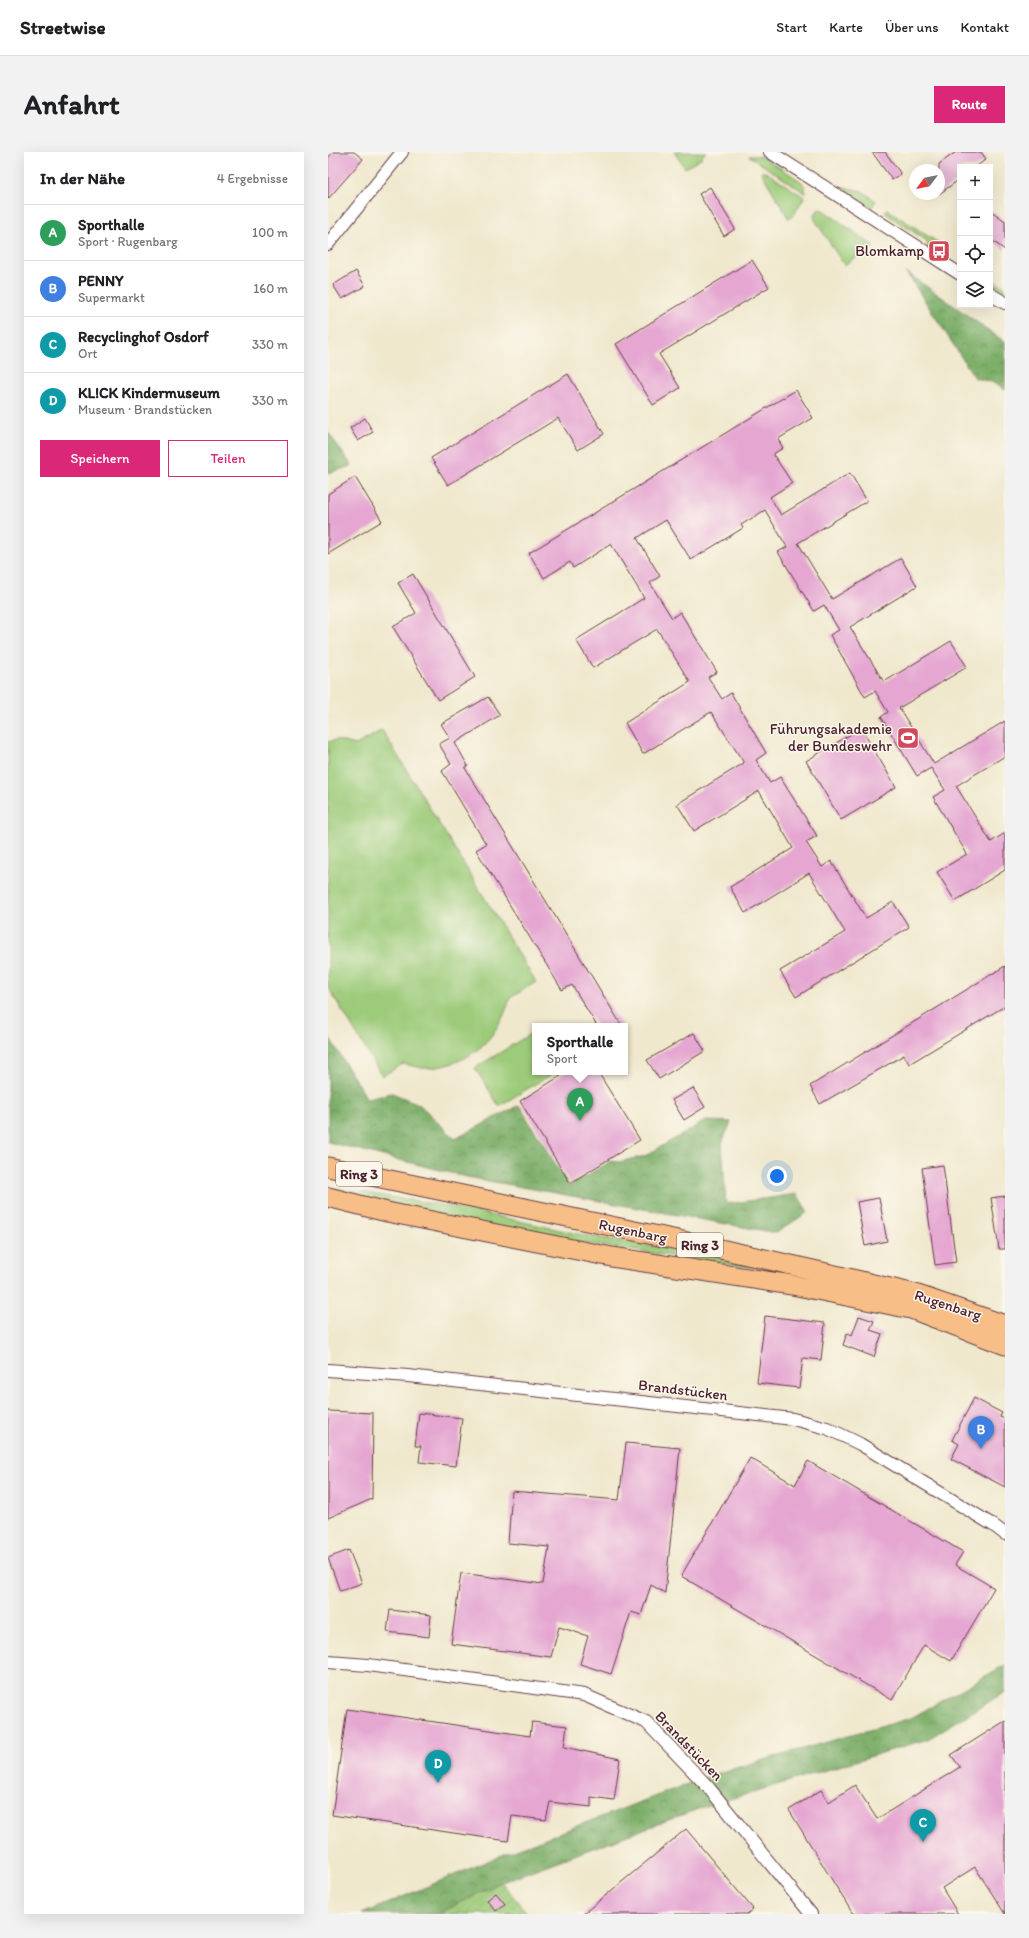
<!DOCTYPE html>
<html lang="de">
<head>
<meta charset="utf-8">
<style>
	:root { --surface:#fff; --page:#f2f2f2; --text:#202124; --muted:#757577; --line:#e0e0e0; --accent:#db2777 }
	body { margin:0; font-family:Itim,sans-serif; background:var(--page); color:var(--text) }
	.controls { position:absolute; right:12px; top:12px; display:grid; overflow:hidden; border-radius:0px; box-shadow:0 4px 16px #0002 }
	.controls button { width:36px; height:36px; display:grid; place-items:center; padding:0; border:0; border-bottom:1px solid var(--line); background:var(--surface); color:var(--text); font:20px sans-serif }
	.compass { position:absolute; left:581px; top:12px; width:36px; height:36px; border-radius:50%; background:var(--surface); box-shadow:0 4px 16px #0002; rotate:238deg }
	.you { position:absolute; left:449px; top:1024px; width:14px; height:14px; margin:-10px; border:3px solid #fff; border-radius:50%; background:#1a73e8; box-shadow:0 0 0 6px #1a73e833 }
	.badge { display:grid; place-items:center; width:26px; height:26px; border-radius:50%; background:var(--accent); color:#fff; font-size:13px; font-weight:700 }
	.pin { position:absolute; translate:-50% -33px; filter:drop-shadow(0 1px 2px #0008) }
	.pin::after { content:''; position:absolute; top:21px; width:14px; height:12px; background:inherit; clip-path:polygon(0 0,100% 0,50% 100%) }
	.popup { position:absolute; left:204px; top:871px; width:96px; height:52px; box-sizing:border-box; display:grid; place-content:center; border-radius:0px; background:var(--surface); filter:drop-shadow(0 1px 3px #0005); font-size:13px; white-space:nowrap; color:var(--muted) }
	.popup b { font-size:15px; color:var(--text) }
	.popup::after { content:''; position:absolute; left:50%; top:100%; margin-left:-8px; border:8px solid transparent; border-top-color:var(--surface) }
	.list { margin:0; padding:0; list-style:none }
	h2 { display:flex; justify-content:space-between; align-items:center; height:52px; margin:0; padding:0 16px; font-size:17px }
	h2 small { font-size:13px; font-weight:400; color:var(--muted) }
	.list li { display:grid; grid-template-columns:26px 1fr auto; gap:12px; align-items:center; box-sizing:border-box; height:56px; padding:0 16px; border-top:1px solid var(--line) }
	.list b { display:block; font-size:15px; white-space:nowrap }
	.list p { margin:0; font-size:13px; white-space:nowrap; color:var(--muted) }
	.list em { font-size:13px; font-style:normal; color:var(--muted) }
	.actions { display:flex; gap:8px; padding:12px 16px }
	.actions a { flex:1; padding:9px 0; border:1px solid var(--accent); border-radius:0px; text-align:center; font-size:14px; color:var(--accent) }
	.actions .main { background:var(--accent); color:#fff }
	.icon { flex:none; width:22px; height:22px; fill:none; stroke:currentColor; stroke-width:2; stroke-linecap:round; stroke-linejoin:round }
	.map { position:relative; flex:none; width:677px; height:1762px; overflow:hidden; border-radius:0px }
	header { display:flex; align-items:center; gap:24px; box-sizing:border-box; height:56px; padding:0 20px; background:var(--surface); border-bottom:1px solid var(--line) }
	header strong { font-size:19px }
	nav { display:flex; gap:22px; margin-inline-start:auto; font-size:14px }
	.intro { display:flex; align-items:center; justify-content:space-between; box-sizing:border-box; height:96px; padding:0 24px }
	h1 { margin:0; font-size:28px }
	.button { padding:10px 18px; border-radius:0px; background:var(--accent); color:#fff; font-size:14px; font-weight:700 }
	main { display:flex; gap:24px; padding:0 24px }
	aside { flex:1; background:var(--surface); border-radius:0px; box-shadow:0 4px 16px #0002 }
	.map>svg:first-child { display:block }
	.grass { fill:#9ccb79; stroke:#737552 }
	.forest { fill:url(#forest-crowns); stroke:#64674a }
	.garden { fill:url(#garden-furrows); stroke:#737552 }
	.building { fill:#e5a7d2 }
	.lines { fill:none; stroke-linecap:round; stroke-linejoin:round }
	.minor-casing { stroke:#633d43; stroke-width:14 }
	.primary-casing { stroke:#633d43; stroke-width:21 }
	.minor { stroke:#fff; stroke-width:12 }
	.primary { stroke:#f7be87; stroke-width:19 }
	.labels { text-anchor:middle; stroke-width:3; stroke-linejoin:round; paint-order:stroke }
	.shield { fill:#fbf7ec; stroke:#7f6065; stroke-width:1 }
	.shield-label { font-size:14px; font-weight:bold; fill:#4a1f2b }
	.poi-label { font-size:15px; fill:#4a1f2b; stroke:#fbf7ec; text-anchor:end }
	.street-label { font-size:15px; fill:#4a1f2b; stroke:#fbf7ec }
</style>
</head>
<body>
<header>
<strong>Streetwise</strong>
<nav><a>Start</a><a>Karte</a><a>Über uns</a><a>Kontakt</a></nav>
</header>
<div class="intro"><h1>Anfahrt</h1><a class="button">Route</a></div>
<main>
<aside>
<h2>In der Nähe<small>4 Ergebnisse</small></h2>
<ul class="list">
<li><span class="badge" style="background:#2e9e5b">A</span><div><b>Sporthalle</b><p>Sport · Rugenbarg</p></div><em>100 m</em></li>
<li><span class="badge" style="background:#3f7fe0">B</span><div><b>PENNY</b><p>Supermarkt</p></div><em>160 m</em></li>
<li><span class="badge" style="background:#0f9aa8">C</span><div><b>Recyclinghof Osdorf</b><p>Ort</p></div><em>330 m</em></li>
<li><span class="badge" style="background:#0f9aa8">D</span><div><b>KL!CK Kindermuseum</b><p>Museum · Brandstücken</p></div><em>330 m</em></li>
</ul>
<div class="actions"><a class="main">Speichern</a><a>Teilen</a></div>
</aside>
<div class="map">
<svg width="677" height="1762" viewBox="0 0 677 1762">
	<defs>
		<pattern id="forest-crowns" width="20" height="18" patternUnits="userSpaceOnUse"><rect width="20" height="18" fill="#7daf69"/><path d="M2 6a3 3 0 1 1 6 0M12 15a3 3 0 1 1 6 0" fill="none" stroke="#688e57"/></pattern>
		<pattern id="garden-furrows" width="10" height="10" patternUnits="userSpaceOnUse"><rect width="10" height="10" fill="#9ccb79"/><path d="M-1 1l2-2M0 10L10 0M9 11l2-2" fill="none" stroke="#88ae69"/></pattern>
	</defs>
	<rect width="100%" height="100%" fill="#fbf7ec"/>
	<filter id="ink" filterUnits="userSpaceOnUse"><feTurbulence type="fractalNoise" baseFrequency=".025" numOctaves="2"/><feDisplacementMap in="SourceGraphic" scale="8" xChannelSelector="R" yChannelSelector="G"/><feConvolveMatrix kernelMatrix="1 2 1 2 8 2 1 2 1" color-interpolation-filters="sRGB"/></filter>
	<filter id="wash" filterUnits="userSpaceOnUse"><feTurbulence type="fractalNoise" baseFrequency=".012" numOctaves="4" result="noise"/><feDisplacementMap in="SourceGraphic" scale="16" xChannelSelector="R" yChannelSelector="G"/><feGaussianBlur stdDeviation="0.9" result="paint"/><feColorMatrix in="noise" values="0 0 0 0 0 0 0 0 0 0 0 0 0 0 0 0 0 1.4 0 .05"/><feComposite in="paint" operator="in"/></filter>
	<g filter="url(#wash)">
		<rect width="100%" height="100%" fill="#f0e8cd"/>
		<path class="grass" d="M346 0H378L371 8 357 16Z
			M421 4H431L437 6 474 30 477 35V41Z
			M433 20H438L476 45 466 63 461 67Z
			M511 34 534 39 548 49 543 56Z
			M491 57 495 58 546 94 516 113 487 68 486 63Z
			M559 57 612 92 607 101 600 97 599 89 557 61Z
			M662 126 677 136V141L662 131Z
			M54 578 208 830 182 846C171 885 144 912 102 916 93 917 83 913 75 912L54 924 0 835V590L8 588 28 593Z
			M207 879V920H227L171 954 147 916Z
			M7 1036 131 1056 255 1083 385 1104 486 1128 433 1117 205 1084 7 1039Z"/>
		<path class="forest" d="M578 120 677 190V238L668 231 647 226Z
			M0 280 24 314 0 321Z
			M0 883 39 947 64 941 91 952 127 987 191 953 241 1034 283 1009 291 1010 317 1004 377 969 403 970 394 991 398 1052 469 1042 480 1060 448 1081 139 1025 0 990Z
			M677 1513V1540L600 1587 373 1656 173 1730 110 1762H34L186 1698 383 1623 583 1566Z"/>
		<path class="garden" d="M173 1730 200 1762H110Z"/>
		<g id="blocks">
			<path class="building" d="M5 0H26L35 7 0 47V6Z
				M544 0H557L573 22 564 28Z
				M628 0H653L658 7 648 15H632V27L611 42V12Z
				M382 35 407 77 396 84 371 42Z
				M662 58 677 69V98L662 87Z
				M424 108 441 135 331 202 352 236 325 253 288 192Z
				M28 119 37 134 14 147 5 133Z
				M240 222 276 282 250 298 230 266 120 333 103 306Z
				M468 238 485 266 450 287 455 296 445 302 464 331 442 345 453 363 522 321 539 349 470 391 504 447 573 406 589 434 522 475 556 530 623 489 639 515 571 556 606 612 677 569V604L628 634 663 690 677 681V718L627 749 609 720 639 702 605 645 617 638 603 616 589 624 553 565 560 560 547 539 537 545 502 483 511 478 496 453 486 459 450 400 459 395 437 358 413 373 415 376 363 408 338 368 309 386 332 424 322 431 344 466 352 460 389 520 380 525 394 547 403 541 438 601 428 608 442 631 452 625 489 684 478 690 494 715 503 709 538 766 565 750 581 775 468 845 452 819 517 780 481 721 417 761 402 735 465 696 431 639 366 679 349 652 416 611 383 560 315 602 297 571 362 530 329 477 265 516 248 488 316 446 283 392 245 416 242 410 216 426 201 401Z
				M37 266 45 280 30 289 22 276Z
				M27 325 54 369 0 402V342Z
				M85 422 147 525 110 548 65 475 88 461 70 431Z
				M160 545 172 563 127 591 140 614 137 616 294 874H269L244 833 234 838 148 698 158 692 114 619 123 612 111 592 122 586 113 572Z
				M533 576 568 635 513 668 478 609Z
				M677 814V854L581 912 576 903 492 952 482 934Z
				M366 881 377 899 331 927 319 908Z
				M239 920H270L312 988 242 1031 192 949Z
				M365 936 377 955 356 968 344 948Z
				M615 1013 628 1110 607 1113 594 1016Z
				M677 1044V1097H671L663 1046Z
				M551 1046 559 1089 537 1094 529 1050Z
				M437 1164 497 1171 493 1208 475 1206 471 1236 429 1231Z
				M531 1164 546 1169 542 1178 554 1182 546 1205 515 1193 519 1181 524 1183Z
				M646 1246 674 1261 672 1265 677 1267V1335L623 1307 631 1292 624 1288Z
				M0 1259 45 1261 44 1347 0 1366Z
				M91 1261 134 1266 128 1314 91 1310 93 1294H87Z
				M298 1291 352 1296 337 1441 323 1433 313 1463 303 1460 283 1522 252 1512 260 1484 231 1475 223 1505 123 1492 133 1421 215 1432 221 1395 180 1391 184 1339 291 1348Z
				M422 1306 467 1333 480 1309 635 1400 627 1413 666 1436 623 1509 596 1493 564 1548 353 1424Z
				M21 1398 34 1431 12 1439 0 1406Z
				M62 1458 103 1463 101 1485 59 1480Z
				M19 1557 202 1584 204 1570 239 1574 236 1595 292 1607 286 1648 263 1645V1655L222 1650 218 1668 184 1664 180 1689 4 1663Z
				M677 1569V1762L647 1715 614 1736 630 1762H525L461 1658 493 1638 501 1650 527 1633 549 1667 632 1615 623 1603Z
				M358 1677 425 1757 419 1762H255Z
				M168 1741 177 1752 168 1759 159 1748Z"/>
		</g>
	</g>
	<g filter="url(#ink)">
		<use href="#blocks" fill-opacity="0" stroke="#633d43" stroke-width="1"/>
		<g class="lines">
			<g class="minor-casing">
				<path id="minor" d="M442 0 632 122
					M0 92 74 0
					M662 142 677 151
					M0 1218 80 1224 465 1267 499 1276 532 1292 665 1373 677 1382
					M0 1510 40 1513 256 1543 318 1570 381 1636 483 1762"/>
			</g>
			<g class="primary-casing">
				<path id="primary" d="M0 1015 388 1096 516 1125 587 1142 677 1173
					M0 1045 59 1060 284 1105 464 1133 583 1157 677 1193"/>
			</g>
			<use href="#minor" class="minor"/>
			<use href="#primary" class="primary"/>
		</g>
	</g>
	<defs>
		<g id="bus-square" transform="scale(1.15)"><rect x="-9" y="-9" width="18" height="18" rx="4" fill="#d1495b" stroke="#fbf7ec"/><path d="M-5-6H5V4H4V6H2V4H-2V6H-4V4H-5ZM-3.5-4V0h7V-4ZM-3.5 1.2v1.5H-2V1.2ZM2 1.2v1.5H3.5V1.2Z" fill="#fff"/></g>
		<g id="stadium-square" transform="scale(1.15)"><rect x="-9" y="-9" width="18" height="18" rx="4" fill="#d1495b" stroke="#fbf7ec"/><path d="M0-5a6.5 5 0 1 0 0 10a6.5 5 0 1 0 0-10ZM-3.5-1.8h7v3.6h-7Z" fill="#fff"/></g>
	</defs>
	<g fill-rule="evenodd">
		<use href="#bus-square" x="611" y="99"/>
		<use href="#stadium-square" x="580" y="586"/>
	</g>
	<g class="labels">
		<g class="shield">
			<rect x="8" y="1010" width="46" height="24" rx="3"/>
			<rect x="349" y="1081" width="46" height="24" rx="3"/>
		</g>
		<g class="shield-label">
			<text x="31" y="1027">Ring 3</text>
			<text x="372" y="1098">Ring 3</text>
		</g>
		<g class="poi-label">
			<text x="596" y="104">Blomkamp</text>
			<text x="564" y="582">Führungsakademie<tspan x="564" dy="17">der Bundeswehr</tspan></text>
		</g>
		<g class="street-label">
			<text transform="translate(305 1079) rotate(12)" y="5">Rugenbarg</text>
			<text transform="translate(620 1153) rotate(18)" y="5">Rugenbarg</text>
			<text transform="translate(355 1238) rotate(7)" y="5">Brandstücken</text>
			<text transform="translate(361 1594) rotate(46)" y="5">Brandstücken</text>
		</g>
	</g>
</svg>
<div class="controls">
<button>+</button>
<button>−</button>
<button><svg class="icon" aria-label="locate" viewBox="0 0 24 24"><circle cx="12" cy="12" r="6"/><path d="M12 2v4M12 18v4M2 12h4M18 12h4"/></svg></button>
<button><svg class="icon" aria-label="layers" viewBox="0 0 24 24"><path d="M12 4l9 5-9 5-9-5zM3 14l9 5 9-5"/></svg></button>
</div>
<svg class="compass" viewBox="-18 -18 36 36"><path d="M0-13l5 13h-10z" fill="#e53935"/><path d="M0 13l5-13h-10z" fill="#757577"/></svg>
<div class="you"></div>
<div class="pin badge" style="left:252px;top:969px;background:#2e9e5b">A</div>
<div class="popup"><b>Sporthalle</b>Sport</div>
<div class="pin badge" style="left:653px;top:1297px;background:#3f7fe0">B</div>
<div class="pin badge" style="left:595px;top:1690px;background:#0f9aa8">C</div>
<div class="pin badge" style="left:110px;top:1631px;background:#0f9aa8">D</div>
</div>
</main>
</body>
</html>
